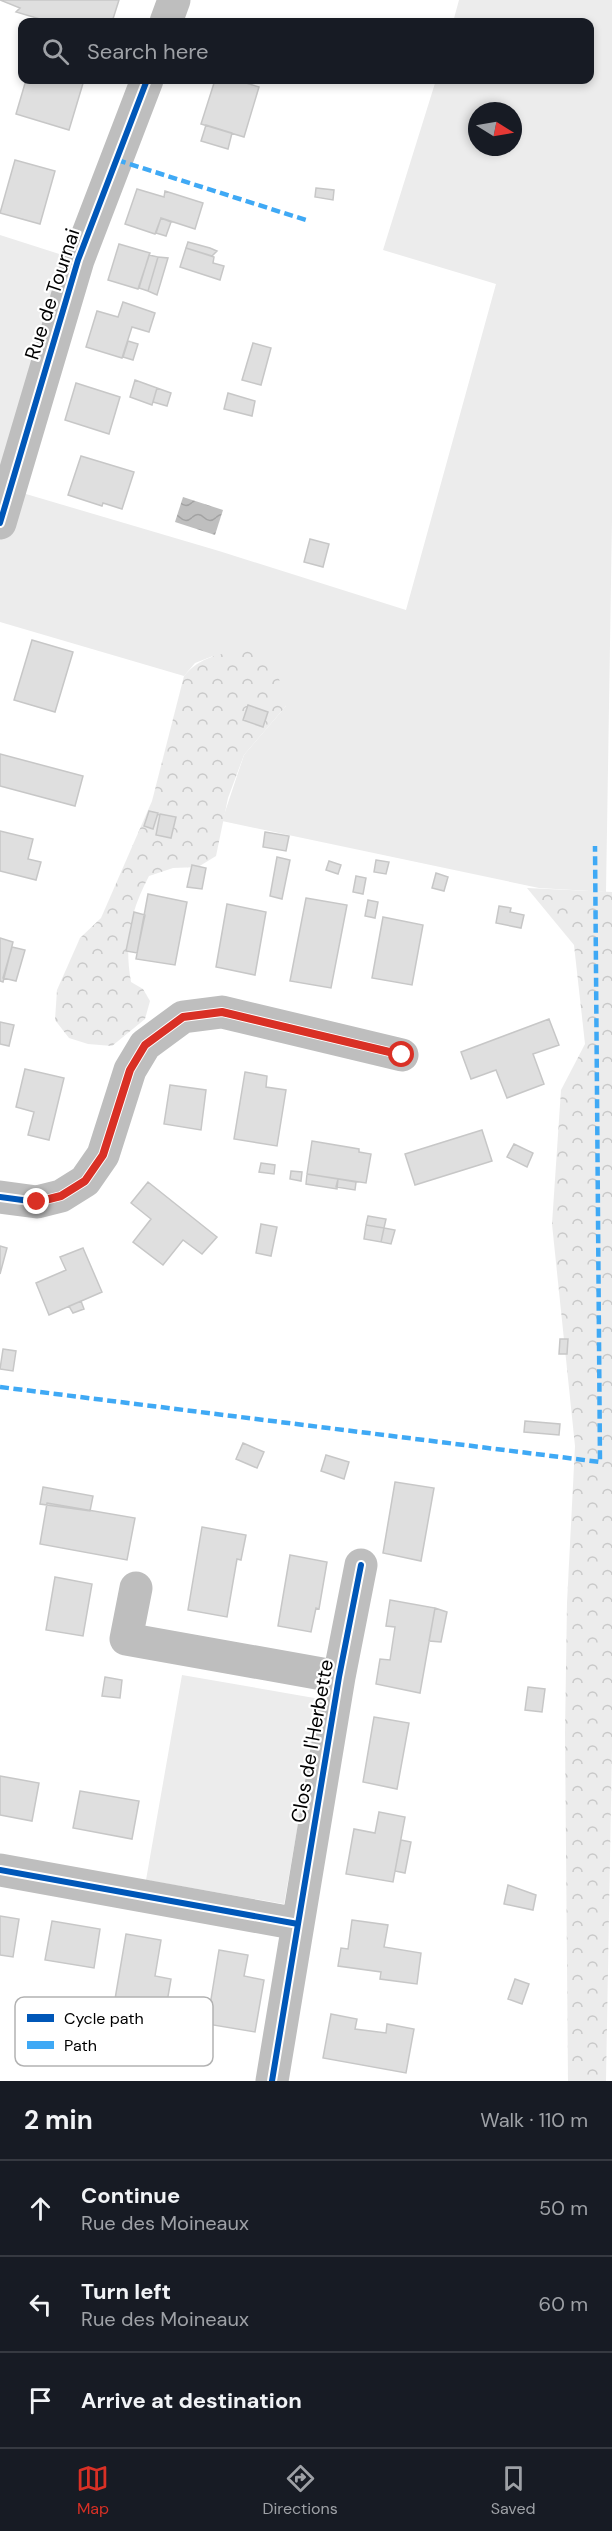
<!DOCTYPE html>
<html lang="en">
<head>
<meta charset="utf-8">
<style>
	:root { --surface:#171b24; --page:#242831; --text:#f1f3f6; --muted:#9ea1a6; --line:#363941; --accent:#d93025 }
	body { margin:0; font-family:"DM Sans",sans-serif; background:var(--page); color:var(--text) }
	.compass { position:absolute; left:468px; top:102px; width:54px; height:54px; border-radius:50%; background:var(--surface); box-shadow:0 3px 9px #0003; rotate:101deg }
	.stop { position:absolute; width:18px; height:18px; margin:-14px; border:4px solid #d93025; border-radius:50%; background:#fff }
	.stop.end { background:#d93025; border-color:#fff; box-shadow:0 2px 6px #0008 }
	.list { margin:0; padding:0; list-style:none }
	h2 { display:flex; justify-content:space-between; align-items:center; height:78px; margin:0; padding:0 24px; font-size:26px }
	h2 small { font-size:20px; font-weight:400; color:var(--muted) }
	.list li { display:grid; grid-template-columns:39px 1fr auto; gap:18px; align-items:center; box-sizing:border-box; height:96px; padding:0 24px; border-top:2px solid var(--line) }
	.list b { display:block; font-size:22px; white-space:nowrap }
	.list p { margin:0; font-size:20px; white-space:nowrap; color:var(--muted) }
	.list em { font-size:20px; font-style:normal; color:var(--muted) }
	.icon { flex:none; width:33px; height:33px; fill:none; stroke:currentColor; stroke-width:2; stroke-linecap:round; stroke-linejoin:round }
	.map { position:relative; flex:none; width:612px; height:2081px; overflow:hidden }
	.search { position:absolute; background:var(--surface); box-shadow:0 3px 9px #0003; left:18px; right:18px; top:18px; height:66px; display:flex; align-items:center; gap:15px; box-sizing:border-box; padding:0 21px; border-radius:12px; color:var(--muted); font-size:22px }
	.sheet { height:366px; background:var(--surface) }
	nav { display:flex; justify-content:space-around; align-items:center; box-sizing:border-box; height:84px; border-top:2px solid var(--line); background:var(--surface); font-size:16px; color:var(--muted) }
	nav a { display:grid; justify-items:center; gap:3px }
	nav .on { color:var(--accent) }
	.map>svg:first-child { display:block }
	.green { fill:#ececec; fill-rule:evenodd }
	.forest { fill:url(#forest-crowns) }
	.water { fill:url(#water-waves) }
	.building { fill:#dfdfdf; stroke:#c7c7c7; stroke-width:1.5 }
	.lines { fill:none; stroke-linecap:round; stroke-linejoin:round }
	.minor { stroke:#bebebe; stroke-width:33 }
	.quiet { stroke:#3fa9f5; stroke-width:4.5; stroke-dasharray:9 4.5; stroke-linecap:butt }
	.cycleway-casing { stroke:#fff; stroke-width:10 }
	.cycleway { stroke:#0057b8; stroke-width:6 }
	.route { stroke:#d93025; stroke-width:8 }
	.labels { text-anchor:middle; stroke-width:4.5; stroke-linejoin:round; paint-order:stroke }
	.street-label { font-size:20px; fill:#000; stroke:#fff }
	.key { fill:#fff; stroke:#b2b2b2; stroke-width:1.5 }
	.key-label { font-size:16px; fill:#000 }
</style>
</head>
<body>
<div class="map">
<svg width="612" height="2081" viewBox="0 0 612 2081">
	<defs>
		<pattern id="forest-crowns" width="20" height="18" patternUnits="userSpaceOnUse" patternTransform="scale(1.5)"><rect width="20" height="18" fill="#ececec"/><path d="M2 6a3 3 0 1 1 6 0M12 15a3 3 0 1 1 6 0" fill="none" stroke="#c9c9c9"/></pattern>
		<pattern id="water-waves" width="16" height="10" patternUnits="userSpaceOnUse" patternTransform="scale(1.5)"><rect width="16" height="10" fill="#bfbfbf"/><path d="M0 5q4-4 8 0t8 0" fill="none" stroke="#a2a2a2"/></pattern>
	</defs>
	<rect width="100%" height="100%" fill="#fff"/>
	<path class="green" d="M459 0H612V520L606 892 539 888 222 821 244 755 286 706 213 656 195 663 184 676 0 622V235L78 260 9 489 219 551 406 610 496 284 383 250 436 80H590V22H453ZM477 111H513V147H477Z
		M182 1675 320 1699 284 1904 146 1880Z"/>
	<path class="forest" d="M245 650C279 663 278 673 286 706L244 755 228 798 216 856 198 867 173 868 149 876C130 912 124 942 131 982L143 989 150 1001 145 1019 112 1046 88 1044 69 1038 55 1020 57 990 80 938 101 918 152 801 184 676C201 656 220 654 245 650Z
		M527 888 612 892V1747L606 2081H568L565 1733 567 1603 575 1446 552 1224 561 1090 585 1044 574 945Z"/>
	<path class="water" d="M183 497 223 510 215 535 175 522Z"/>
	<path class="building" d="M0 0H119L112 22H50L16 12 20 8Z
		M26 80H84L69 130 16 114Z
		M215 80H236L259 87 244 137 201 124Z
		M206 125 232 133 228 149 201 141Z
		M15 160 55 171 40 224 0 213Z
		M316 188 334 190 333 200 315 197Z
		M137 189 164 197 165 191 203 203 195 229 161 218 155 234 125 224Z
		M161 218 171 222 166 236 156 233Z
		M188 242 210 248 217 251 212 256 186 248Z
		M119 244 150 253 138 289 108 280Z
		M186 248 214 257 213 263 224 266 220 280 180 267Z
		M149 255 158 257 148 291 139 288Z
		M158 257 168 258 157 295 148 291Z
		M123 302 155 313 149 332 132 327 122 358 86 347 97 311 118 317Z
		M128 341 138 344 133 360 123 357Z
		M253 343 271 348 261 385 242 380Z
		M135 380 157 388 152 405 130 397Z
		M76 383 120 397 109 434 65 420Z
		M157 388 171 393 167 406 153 402Z
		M228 393 255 401 252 416 224 409Z
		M81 456 134 472 122 509 103 503 102 506 68 495Z
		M310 539 329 544 323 567 304 562Z
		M32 640 73 652 55 712 14 700Z
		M248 705 268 712 263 727 243 720Z
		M0 754 83 776 75 806 0 786Z
		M149 811 158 813 153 829 144 826Z
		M160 814 176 817 171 838 156 835Z
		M0 831 33 839 28 859 41 862 36 880 0 871Z
		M265 832 289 836 286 851 263 847Z
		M277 857 290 860 282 899 270 896Z
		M376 860 389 862 386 874 374 872Z
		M329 861 341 865 338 874 326 870Z
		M192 865 206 868 202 889 187 887Z
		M436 873 448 877 444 891 432 888Z
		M356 876 366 878 363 894 353 892Z
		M148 894 187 902 175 965 136 959Z
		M306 898 347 905 331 988 290 981Z
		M368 900 378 902 375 918 365 916Z
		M227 904 266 912 255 975 216 967Z
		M499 906 511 908 510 912 524 915 521 928 496 923Z
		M134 912 145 915 137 953 126 951Z
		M383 917 423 925 412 985 372 978Z
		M0 938 13 942 3 982 0 981Z
		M12 947 25 950 16 981 3 978Z
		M549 1019 559 1045 533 1054 544 1084 507 1098 496 1070 471 1079 461 1052Z
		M0 1022 14 1025 9 1046 0 1044Z
		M25 1069 64 1078 49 1140 28 1135 34 1112 16 1107Z
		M245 1072 267 1076 266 1087 286 1090 277 1146 234 1139Z
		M170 1085 206 1090 201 1130 164 1124Z
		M482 1130 492 1161 415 1185 405 1154Z
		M312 1141 359 1149V1152L371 1154 366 1183 307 1174Z
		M514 1144 533 1153 527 1167 507 1157Z
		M261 1163 275 1165 274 1174 259 1172Z
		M291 1171 302 1172 301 1181 290 1179Z
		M307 1174 338 1179 337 1189 306 1184Z
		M338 1179 356 1182 355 1190 336 1187Z
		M148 1182 217 1237 202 1254 183 1240 163 1265 133 1242 151 1219 131 1203Z
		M368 1216 386 1219 384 1228 366 1225Z
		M261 1224 277 1227 271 1256 256 1253Z
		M366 1225 384 1228 381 1242 364 1239Z
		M384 1228 395 1230 391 1244 381 1242Z
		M0 1246 7 1248 0 1274Z
		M83 1248 102 1292 49 1315 36 1283 66 1270 60 1257Z
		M81 1301 84 1309 73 1313 69 1306Z
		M560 1339H568L567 1354H559Z
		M3 1349 16 1351 13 1371 0 1369Z
		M525 1421 560 1424 559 1435 524 1432Z
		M243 1443 264 1452 257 1468 236 1459Z
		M326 1455 349 1462 344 1479 321 1471Z
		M395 1482 434 1488 421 1561 383 1553Z
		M43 1487 93 1496 90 1511 40 1504Z
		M47 1503 135 1518 127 1560 40 1544Z
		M202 1527 246 1535 241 1560 237 1559 227 1617 188 1610Z
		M290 1555 327 1562 319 1609 316 1608 311 1632 278 1626Z
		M55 1577 92 1584 83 1636 46 1630Z
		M390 1600 435 1608 420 1693 376 1684 380 1659 390 1660 395 1627 386 1626Z
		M435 1608 447 1612 441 1642 429 1641Z
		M105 1677 122 1680 120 1698 102 1696Z
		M528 1687 545 1689 542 1712 525 1710Z
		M374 1717 409 1723 397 1789 363 1782Z
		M0 1776 39 1783 32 1821 0 1815Z
		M80 1791 139 1801 132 1839 73 1828Z
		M379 1812 405 1817 393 1882 346 1874 354 1829 375 1833Z
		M401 1840 411 1842 405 1873 395 1871Z
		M508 1885 536 1895 533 1910 504 1904Z
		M0 1916 19 1919 13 1957 0 1955Z
		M352 1920 388 1925 384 1947 421 1953 417 1984 380 1979 381 1972 338 1966 341 1948 348 1949Z
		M52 1921 100 1929 94 1968 45 1960Z
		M126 1934 161 1940 155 1976 171 1979 165 2014 114 2005Z
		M219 1950 248 1955 244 1976 264 1980 255 2032 207 2024Z
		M515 1979 529 1984 522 2004 508 1999Z
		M331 2014 357 2019 355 2029 386 2033 387 2024 414 2029 406 2073 323 2058Z"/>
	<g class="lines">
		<path class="minor" d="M166 22 174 0
			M0 523 78 260 147 80
			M0 1197 37 1202 61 1196 85 1181 103 1155 130 1070 145 1045 183 1017 222 1012 402 1055
			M136 1588 126 1639 339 1677
			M0 1870 298 1924
			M272 2081 339 1677 361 1565"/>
		<path class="quiet" d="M117 160 309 221
			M0 1387 600 1462 595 846"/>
		<g class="cycleway-casing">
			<path id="cycleway" d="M0 523 78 260 147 80
				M0 1197 37 1202 61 1196 85 1181 103 1155 130 1070 145 1045 183 1017 222 1012 402 1055
				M0 1870 298 1924
				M272 2081 339 1677 361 1565"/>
		</g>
		<use href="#cycleway" class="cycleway"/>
	</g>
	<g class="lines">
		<path class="route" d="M37 1202 61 1196 85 1181 103 1155 130 1070 145 1045 183 1017 222 1012 402 1055"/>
	</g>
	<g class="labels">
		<g class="street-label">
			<text transform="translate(52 294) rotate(-72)" y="7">Rue de Tournai</text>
			<text transform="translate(312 1741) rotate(-80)" y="7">Clos de l'Herbette</text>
		</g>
	</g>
	<rect x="15" y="1997" width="198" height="69" rx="9" class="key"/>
	<rect x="27" y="2014" width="27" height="8" fill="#0057b8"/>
	<rect x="27" y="2041" width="27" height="8" fill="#3fa9f5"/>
	<g class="key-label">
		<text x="64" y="2024">Cycle path</text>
		<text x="64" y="2051">Path</text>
	</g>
</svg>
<svg class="compass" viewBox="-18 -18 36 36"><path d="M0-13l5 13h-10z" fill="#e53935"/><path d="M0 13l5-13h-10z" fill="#9ea1a6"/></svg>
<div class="stop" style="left:402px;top:1055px"></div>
<div class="stop end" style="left:37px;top:1202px"></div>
<div class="search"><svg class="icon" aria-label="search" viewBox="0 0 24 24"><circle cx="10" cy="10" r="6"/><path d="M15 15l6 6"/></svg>Search here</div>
</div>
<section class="sheet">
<h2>2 min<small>Walk · 110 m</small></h2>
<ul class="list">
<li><svg class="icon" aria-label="ahead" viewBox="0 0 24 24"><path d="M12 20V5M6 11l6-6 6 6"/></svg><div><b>Continue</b><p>Rue des Moineaux</p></div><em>50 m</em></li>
<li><svg class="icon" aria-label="left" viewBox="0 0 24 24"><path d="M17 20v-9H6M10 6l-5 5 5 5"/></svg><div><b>Turn left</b><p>Rue des Moineaux</p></div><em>60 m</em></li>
<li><svg class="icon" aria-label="arrive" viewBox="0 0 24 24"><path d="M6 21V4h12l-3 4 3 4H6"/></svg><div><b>Arrive at destination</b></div></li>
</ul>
</section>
<nav>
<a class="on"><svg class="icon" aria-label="map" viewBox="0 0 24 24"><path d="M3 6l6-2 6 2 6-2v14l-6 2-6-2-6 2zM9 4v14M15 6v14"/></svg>Map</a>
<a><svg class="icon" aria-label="directions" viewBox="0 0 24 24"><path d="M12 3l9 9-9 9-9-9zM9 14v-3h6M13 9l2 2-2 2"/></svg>Directions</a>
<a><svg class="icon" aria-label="saved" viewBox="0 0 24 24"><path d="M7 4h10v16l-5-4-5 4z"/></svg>Saved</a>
</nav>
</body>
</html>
